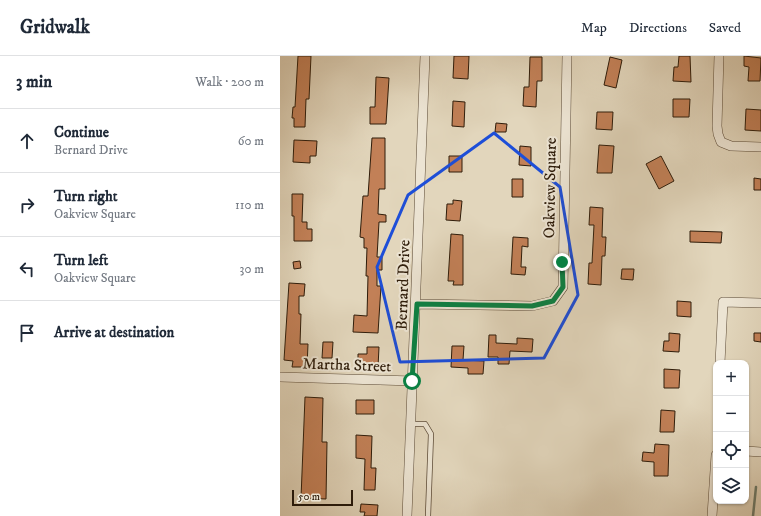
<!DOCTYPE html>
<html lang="en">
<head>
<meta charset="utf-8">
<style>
	:root { --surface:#fff; --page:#f2f2f3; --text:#1f2937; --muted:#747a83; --line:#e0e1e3 }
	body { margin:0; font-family:"IM FELL DW Pica",serif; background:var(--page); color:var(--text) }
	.controls { position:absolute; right:12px; bottom:12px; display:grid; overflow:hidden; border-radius:8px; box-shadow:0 1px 3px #0004 }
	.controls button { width:36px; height:36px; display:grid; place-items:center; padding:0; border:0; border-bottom:1px solid var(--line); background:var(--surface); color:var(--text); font:20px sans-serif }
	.scale { position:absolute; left:12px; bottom:10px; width:61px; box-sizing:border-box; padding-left:4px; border:2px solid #2e1c0a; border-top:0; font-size:11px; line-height:14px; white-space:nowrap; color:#2e1c0a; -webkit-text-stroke:3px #ece4d3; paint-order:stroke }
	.stop { position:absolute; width:12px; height:12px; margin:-9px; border:3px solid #0b8043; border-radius:50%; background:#fff }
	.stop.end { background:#0b8043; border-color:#fff; box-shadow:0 1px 4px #0008 }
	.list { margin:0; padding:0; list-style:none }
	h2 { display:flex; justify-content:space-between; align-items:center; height:52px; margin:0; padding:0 16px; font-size:17px }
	h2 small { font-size:13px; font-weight:400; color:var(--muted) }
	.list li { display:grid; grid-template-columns:26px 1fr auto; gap:12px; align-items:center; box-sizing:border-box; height:64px; padding:0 16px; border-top:1px solid var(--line) }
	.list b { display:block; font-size:15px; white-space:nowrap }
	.list p { margin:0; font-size:13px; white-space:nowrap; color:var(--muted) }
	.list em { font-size:13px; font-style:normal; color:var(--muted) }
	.icon { flex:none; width:22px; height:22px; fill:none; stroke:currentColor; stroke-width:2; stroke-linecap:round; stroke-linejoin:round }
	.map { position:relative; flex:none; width:481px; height:460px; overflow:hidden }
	header { display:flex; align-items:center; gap:24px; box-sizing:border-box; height:56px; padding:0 20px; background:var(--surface); border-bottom:1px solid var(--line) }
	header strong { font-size:19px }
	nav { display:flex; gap:22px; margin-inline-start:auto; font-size:14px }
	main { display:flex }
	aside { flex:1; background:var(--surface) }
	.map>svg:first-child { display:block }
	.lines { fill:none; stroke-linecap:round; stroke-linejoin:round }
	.stream { stroke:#6c7b6b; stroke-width:2.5 }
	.building { fill:#c28057; stroke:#2e1c0a }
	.service-casing { stroke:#5b4a36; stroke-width:6 }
	.minor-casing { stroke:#5b4a36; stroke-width:10 }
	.service { stroke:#ece4d3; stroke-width:4.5 }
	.minor { stroke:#ece4d3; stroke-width:9 }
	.route { stroke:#0b8043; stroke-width:5 }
	.marked { fill:none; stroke:#1d4ed8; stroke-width:3; stroke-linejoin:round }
	.labels { text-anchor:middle; stroke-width:4; stroke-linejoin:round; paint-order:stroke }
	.street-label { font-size:16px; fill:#2e1c0a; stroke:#ece4d3 }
</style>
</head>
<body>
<header>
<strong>Gridwalk</strong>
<nav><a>Map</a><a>Directions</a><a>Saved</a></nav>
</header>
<main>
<aside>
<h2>3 min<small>Walk · 200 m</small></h2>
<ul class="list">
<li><svg class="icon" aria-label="ahead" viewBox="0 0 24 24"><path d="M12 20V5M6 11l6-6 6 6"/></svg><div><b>Continue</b><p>Bernard Drive</p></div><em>60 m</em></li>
<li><svg class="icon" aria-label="right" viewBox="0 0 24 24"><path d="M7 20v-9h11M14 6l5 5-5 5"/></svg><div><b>Turn right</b><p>Oakview Square</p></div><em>110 m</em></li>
<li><svg class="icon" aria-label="left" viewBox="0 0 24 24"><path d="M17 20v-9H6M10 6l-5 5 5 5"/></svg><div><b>Turn left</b><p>Oakview Square</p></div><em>30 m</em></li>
<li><svg class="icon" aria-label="arrive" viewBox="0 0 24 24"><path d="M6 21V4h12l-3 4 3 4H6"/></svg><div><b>Arrive at destination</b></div></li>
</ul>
</aside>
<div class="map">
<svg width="481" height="460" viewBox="0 0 481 460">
	<rect width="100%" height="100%" fill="#e2d6bc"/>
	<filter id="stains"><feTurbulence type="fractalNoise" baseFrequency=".005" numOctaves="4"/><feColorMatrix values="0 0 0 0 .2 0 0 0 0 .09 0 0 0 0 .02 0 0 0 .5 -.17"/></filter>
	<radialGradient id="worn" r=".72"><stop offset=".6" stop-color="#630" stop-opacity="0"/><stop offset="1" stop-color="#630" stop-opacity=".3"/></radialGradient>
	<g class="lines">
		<path class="stream" d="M473 460 476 431"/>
	</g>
	<path class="building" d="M18 0H31L29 43H26L25 71H14V62H12L13 51H15Z
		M174 0H189L188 23 173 22Z
		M399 0H410L411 26 393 25 394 11H398Z
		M464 0 481 2 480 25H468L469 11 464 10Z
		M250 1H262V25H257L256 51 243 50 244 31H249Z
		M330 1 342 4 336 32 324 29Z
		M96 21 109 22 106 68H90V51H95Z
		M393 43H410L409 61H393Z
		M173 45 185 46 184 71 172 70Z
		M466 53 481 54V75L465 74Z
		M317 56H333L332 74 316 73Z
		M216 67 227 68 226 76H215Z
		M92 82H105V133H99L98 158 106 159V166H99L97 201H102V214H97V230H101L98 277 73 276 74 259 87 260 88 220H86L87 192H84V182L80 181 83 140H88Z
		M14 84 37 85 36 100H30V107L13 106Z
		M319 89 334 90 332 117H317Z
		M240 90 251 91V110L239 109Z
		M169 100H182V116H169Z
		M381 100 394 125 379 133 366 108Z
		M474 122 481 123V134H474Z
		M232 123H243V141H232Z
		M12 138H23L22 166H27V173H32V185H14V160H12Z
		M173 144 182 145 180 165 166 164 167 148H173Z
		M310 151 323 152 322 181H326L325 200H322L321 229 308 228 309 207H312L314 169H309Z
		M410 175 442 176 441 187 410 186Z
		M171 178 183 179V229H173L174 225H168Z
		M233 181 248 182V191L242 190 241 211H246L245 219 231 218Z
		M20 205 21 212 14 213 13 206Z
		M342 213H354L353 224 341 223Z
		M9 227 25 228 24 240H19V258H21L20 288H28L27 311H12L13 305 4 304Z
		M397 245 411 246V261L397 260Z
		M389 277 400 278 399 296 383 295 384 285H389Z
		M474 277H481V286L474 285Z
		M209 279H216V287L237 288V282L253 283 252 296 230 295 229 308H218V301H208Z
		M43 286H53L52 302H42Z
		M172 290H184L183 304 204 305 203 318H188V312L171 311Z
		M87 291H99L98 311 78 310V298H87Z
		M384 313 400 314 399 332H384Z
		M25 341 43 342 42 386H47L46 443 21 442Z
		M76 344H94V358H76Z
		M381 354 395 355 394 376H380Z
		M76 379 92 380 91 412H96L95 434H84L85 403 76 402Z
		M375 388 389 389 388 420H374V406L362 405 363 396 374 397Z
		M81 448 98 449 97 460H84L85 456H80Z"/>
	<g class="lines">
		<g class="service-casing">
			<path id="service" d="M131 368H145L151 378 148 460"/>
		</g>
		<g class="minor-casing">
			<path id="minor" d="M439 0 437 70 438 78 441 86 451 90 481 91
				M137 248 252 250 273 245 283 231 287 0
				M440 307 443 246 481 247
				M0 321 133 325
				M466 395 481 396
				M127 460 145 0
				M432 460 436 399"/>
		</g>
		<use href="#service" class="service"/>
		<use href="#minor" class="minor"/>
	</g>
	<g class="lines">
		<path class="route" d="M132 325 137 248 252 250 273 245 283 231 282 206"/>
	</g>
	<path class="marked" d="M214 77 280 131 298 239 264 302 120 306 97 211 128 139Z"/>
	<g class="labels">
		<g class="street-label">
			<text transform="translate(269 132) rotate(-89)" y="6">Oakview Square</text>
			<text transform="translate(122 229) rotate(-88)" y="6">Bernard Drive</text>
			<text transform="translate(67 308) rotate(2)" y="6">Martha Street</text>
		</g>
	</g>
	<rect width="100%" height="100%" filter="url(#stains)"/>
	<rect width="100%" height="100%" fill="url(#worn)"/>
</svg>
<div class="controls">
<button>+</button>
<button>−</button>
<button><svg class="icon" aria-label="locate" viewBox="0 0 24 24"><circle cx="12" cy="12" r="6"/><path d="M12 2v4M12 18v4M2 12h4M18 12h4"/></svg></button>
<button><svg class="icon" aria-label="layers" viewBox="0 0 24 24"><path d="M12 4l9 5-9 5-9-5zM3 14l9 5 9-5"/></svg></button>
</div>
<div class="scale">50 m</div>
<div class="stop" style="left:132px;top:325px"></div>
<div class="stop end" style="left:282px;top:206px"></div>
</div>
</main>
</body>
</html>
